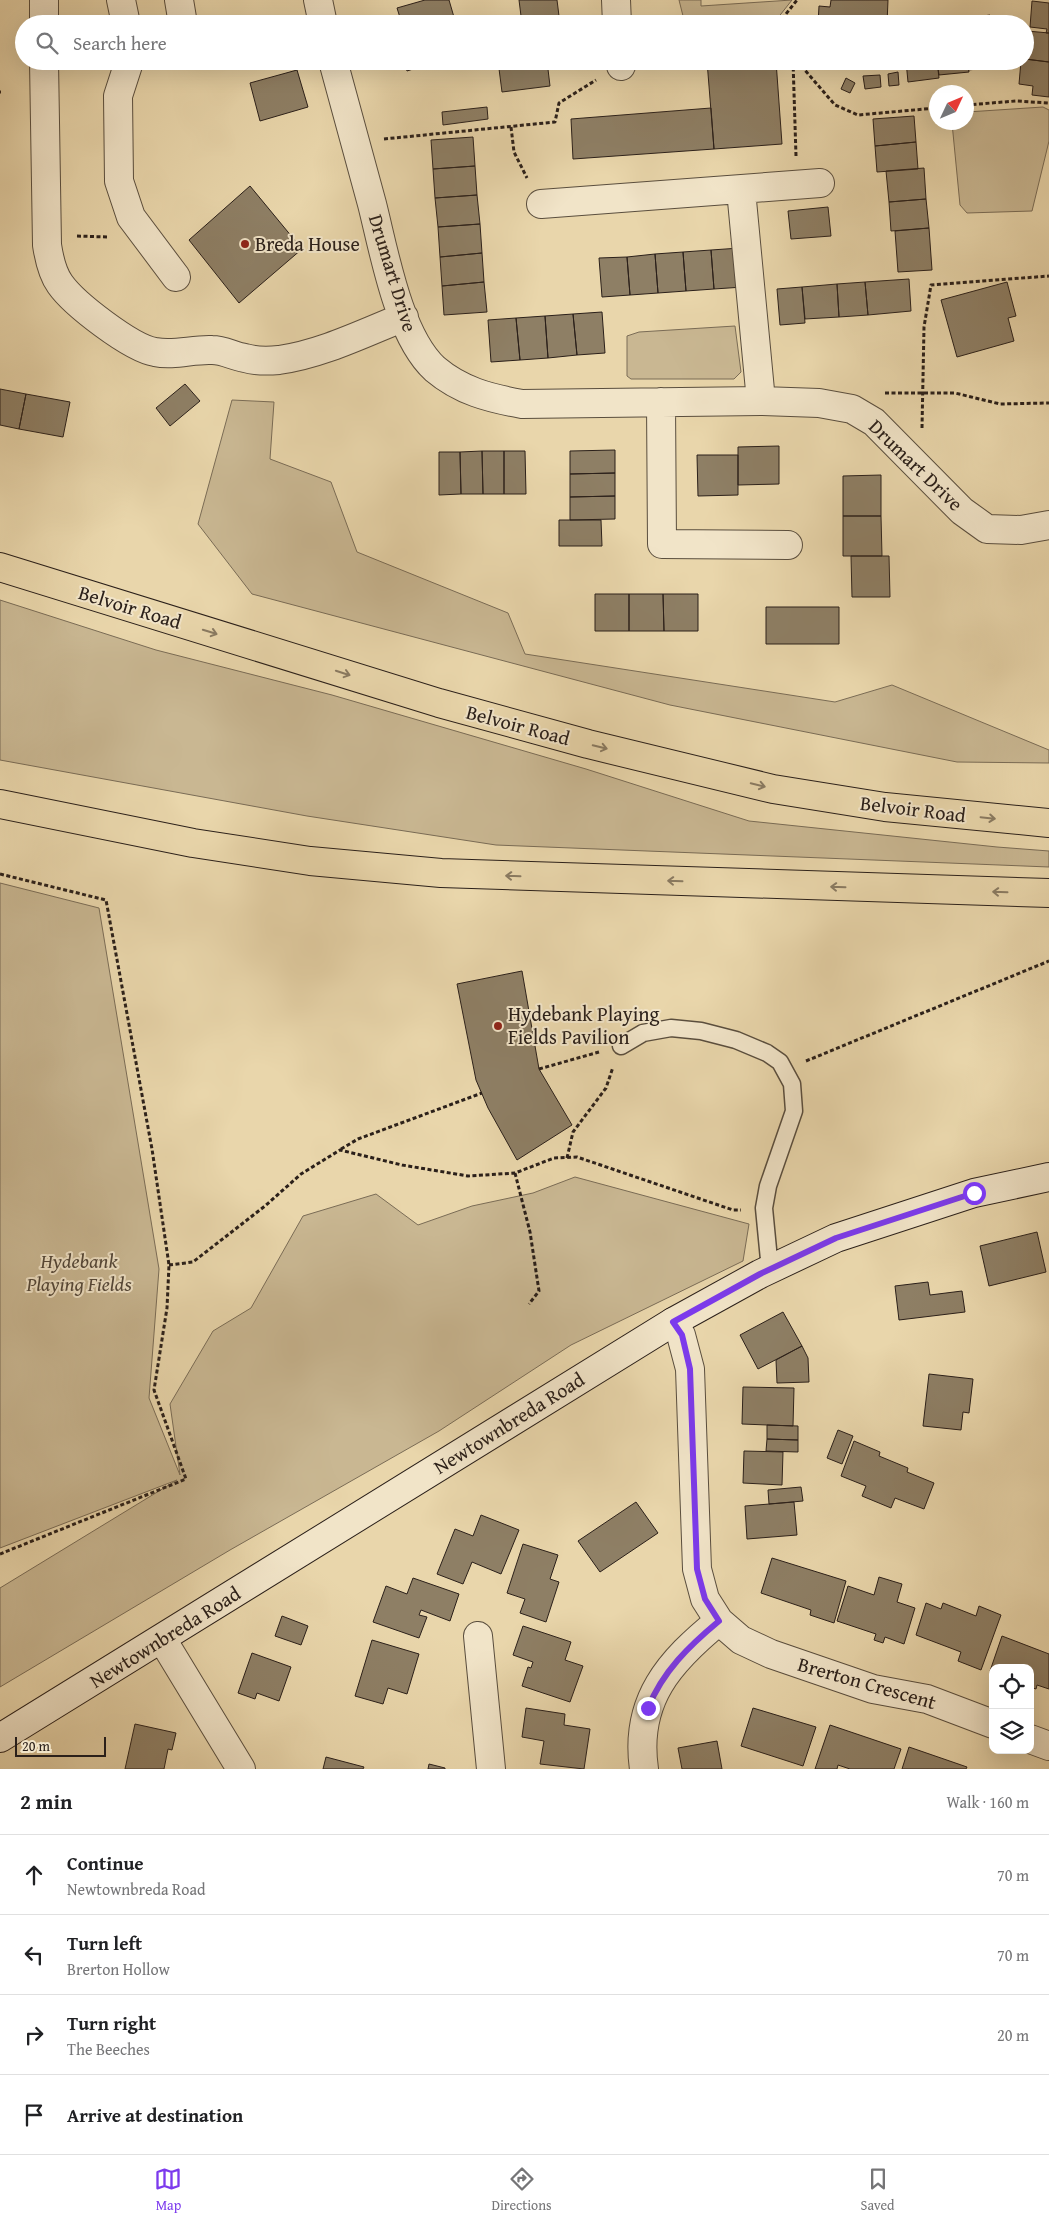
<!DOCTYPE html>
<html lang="en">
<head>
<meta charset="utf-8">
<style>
	:root { --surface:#fff; --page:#f6f6f6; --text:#202124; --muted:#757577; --line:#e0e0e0; --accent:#7c3aed }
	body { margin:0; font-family:"Gentium Book Plus",serif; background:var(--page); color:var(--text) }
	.controls { position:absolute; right:15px; bottom:15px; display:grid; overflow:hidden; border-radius:10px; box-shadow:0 5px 20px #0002 }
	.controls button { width:45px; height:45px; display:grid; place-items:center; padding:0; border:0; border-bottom:1px solid var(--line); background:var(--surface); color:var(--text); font:25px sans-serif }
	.compass { position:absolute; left:929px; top:85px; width:45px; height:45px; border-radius:50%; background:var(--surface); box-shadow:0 5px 20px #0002; rotate:46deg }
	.scale { position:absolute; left:15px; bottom:12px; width:91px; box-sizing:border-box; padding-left:5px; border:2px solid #2b201a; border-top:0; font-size:14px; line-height:18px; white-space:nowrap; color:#2b201a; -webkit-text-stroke:4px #f1e4c8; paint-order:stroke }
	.stop { position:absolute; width:15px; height:15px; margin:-11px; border:4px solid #7c3aed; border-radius:50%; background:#fff }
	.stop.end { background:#7c3aed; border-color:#fff; box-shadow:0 1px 5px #0008 }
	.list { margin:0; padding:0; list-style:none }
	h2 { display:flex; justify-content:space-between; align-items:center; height:65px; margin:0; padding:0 20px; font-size:21px }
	h2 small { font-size:16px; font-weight:400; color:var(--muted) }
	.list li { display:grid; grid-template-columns:32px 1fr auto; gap:15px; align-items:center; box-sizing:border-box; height:80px; padding:0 20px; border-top:1px solid var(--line) }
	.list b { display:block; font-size:19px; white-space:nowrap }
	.list p { margin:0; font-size:16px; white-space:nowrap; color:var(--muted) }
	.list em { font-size:16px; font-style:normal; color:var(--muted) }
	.icon { flex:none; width:28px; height:28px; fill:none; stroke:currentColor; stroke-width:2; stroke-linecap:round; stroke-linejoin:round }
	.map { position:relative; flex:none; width:1049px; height:1769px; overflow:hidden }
	.search { position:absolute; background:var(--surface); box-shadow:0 5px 20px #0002; left:15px; right:15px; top:15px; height:55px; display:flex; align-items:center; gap:12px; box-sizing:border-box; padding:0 18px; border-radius:28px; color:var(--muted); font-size:19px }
	.sheet { height:385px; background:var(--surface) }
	nav { display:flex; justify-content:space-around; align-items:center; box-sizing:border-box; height:70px; border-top:1px solid var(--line); background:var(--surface); font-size:14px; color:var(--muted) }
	nav a { display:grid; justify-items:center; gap:2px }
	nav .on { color:var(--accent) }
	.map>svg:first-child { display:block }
	.green { fill:#c9b792; stroke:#7a6c56 }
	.building { fill:#8e7f65; stroke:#2b201a }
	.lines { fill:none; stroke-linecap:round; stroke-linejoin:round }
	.lane-casing { stroke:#5a4e3e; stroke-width:19 }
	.street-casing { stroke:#5a4e3e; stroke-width:30 }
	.secondary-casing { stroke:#2b201a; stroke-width:30 }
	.highway-casing { stroke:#2b201a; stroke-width:30 }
	.path { stroke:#2b201a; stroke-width:3; stroke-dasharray:4 2.5; stroke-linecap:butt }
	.lane { stroke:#f1e4c8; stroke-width:16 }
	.street { stroke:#f1e4c8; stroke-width:28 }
	.secondary { stroke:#f1e4c8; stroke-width:28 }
	.highway { stroke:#e9d6ab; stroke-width:28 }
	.oneway { stroke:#8a7b62 }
	.route { stroke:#7c3aed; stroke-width:6 }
	.poi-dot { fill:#8f2418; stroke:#f1e4c8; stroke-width:2 }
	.labels { text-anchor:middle; stroke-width:4; stroke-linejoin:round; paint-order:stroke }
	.poi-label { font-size:20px; fill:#2b201a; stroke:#f1e4c8; text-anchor:start }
	.street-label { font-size:20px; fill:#2b201a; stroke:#f1e4c8 }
	.park-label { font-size:20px; font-style:italic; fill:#524638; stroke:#f1e4c8 }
</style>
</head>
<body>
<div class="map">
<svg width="1049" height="1769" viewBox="0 0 1049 1769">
	<rect width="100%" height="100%" fill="#e9d6ab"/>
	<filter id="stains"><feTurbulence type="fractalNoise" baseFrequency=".004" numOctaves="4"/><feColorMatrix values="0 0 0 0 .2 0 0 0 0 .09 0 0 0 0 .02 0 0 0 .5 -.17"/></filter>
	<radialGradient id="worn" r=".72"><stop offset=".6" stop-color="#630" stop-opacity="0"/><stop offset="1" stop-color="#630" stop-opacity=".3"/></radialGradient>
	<path class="green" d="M679 0H701V6L792 0 773 24H685Z
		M1043 107 1049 110V141L1032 211 967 213 960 205 952 123 966 122 967 112Z
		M735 326 741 372 734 379H631L627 376V336L639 332Z
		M232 400 274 402 270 459 331 482 357 552 508 613 525 654 835 702 892 685 1049 750V763L957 762 670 705 252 594 198 524Z
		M0 600 156 650 332 695 586 769 749 821 997 847 1049 851V867L496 845 307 816 0 760Z
		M0 883 99 908 159 1269 149 1398 180 1475 170 1404 213 1331 251 1308 303 1216 376 1194 418 1225 472 1206 533 1193 575 1177 749 1224 743 1261 571 1345 439 1431 230 1550 0 1687V1588L177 1480 0 1548Z"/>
	<path class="building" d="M425 0H449L456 24H402L397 8Z
		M519 0H557L560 24H522Z
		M831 0H888L887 24H818L819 6 830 7Z
		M1032 1 1049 3V33H1046L1047 29 1030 27Z
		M990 15 991 24H963L962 19Z
		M1027 31 1049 33V62L1025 59Z
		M1025 59 1049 62V97L1032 95 1033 86 1019 84 1021 61H1025Z
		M404 61H438L407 71Z
		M498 61H547L550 86 502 92Z
		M707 61H776L782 144 714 149Z
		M906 61H937L939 78 908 82Z
		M937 61H967L969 72 939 75Z
		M967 61H996L997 67 968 70Z
		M297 70 308 107 260 121 250 83Z
		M898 72 899 85 889 86 888 74Z
		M880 75 881 87 865 89 863 76Z
		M846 78 855 83 850 93 841 89Z
		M487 107 488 119 443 125 442 112Z
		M711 108 714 149 573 159 571 119Z
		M914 116 916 142 875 146 873 119Z
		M473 137 475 166 433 169 431 140Z
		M916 142 918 169 877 172 875 146Z
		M475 166 477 195 435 198 433 169Z
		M924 168 926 199 889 202 886 171Z
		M250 186 302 249 239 303 189 240Z
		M477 195 480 224 438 227 435 198Z
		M926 199 929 228 891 231 889 202Z
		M828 207 831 236 791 239 788 211Z
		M480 224 482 253 440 257 438 227Z
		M929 228 932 270 898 272 895 231Z
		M740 248 743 287 714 289 711 250Z
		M711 250 714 289 686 291 683 252Z
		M683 252 686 291 658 293 655 254Z
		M482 253 484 282 442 286 440 257Z
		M655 254 658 293 630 295 627 257Z
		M627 257 630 295 602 297 599 258Z
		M909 279 911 311 868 315 865 282Z
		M484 282 487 312 444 315 442 286Z
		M865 282 868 315 839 317 837 284Z
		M1007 282 1016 316 1008 318 1014 341 957 357 941 300Z
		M837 284 839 317 805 319 802 287Z
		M802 287 805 323 780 325 777 289Z
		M602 312 605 353 577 355 573 314Z
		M573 314 577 355 548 358 545 316Z
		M545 316 548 358 520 360 516 318Z
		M516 318 520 360 491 362 488 320Z
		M185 384 200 401 170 426 156 408Z
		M0 389 26 394 19 429 0 425Z
		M26 394 70 402 63 437 19 429Z
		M779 446V484L738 485V447Z
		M615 450V473L570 474V451Z
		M482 451 483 494H461L460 452Z
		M482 451H504V494H483Z
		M504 451H525L526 494H504Z
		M439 452H460L461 494 439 495Z
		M697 455H738V495L698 496Z
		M615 473V496L570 497V474Z
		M881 475V516H843V476Z
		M615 496V519L570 520V497Z
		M843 516H881L882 556H843Z
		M559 520H601L602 546H559Z
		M851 556H889L890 597H852Z
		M595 594H629V631H595Z
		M629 594H663L664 631H629Z
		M663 594H698V631H664Z
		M766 607H839V644H766Z
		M522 971 539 1069 572 1125 517 1160 488 1108 476 1080 457 984Z
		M1037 1232 1046 1272 989 1286 980 1246Z
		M928 1282 930 1295 962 1291 965 1312 899 1320 895 1286Z
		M783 1312 802 1346 758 1369 740 1335Z
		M802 1346 808 1358 809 1382 777 1383 776 1360Z
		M929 1374 973 1379 969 1413 963 1412 961 1430 923 1426Z
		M743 1387 794 1388 793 1426 742 1424Z
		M767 1425 798 1426V1440L767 1439Z
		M838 1430 853 1436 842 1464 827 1458Z
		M767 1439 798 1440V1452L766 1451Z
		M854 1441 880 1452 879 1456 908 1468 907 1472 934 1483 924 1509 895 1498 891 1508 862 1496 866 1486 841 1476Z
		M744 1451 783 1452 782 1485 743 1483Z
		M801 1487 803 1501 769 1504 768 1490Z
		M636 1502 658 1533 600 1572 578 1541Z
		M794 1502 797 1535 747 1539 745 1506Z
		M481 1515 519 1530 501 1574 472 1562 463 1584 437 1574 455 1529 473 1536Z
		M523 1544 558 1555 550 1579 559 1582 546 1622 520 1613 525 1599 507 1593Z
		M772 1558 846 1581 834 1623 810 1615 811 1610 761 1593Z
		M879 1577 902 1584 897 1602 915 1608 904 1644 885 1637 883 1643 874 1640 876 1634 837 1621 848 1586 874 1595Z
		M413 1578 459 1594 450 1621 421 1610 419 1615 427 1617 419 1638 373 1622 386 1586 407 1594Z
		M926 1603 941 1609 943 1603 976 1616 979 1606 1001 1615 981 1670 958 1661 961 1652 916 1635Z
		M282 1616 308 1626 301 1645 275 1636Z
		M523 1626 571 1642 565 1660 583 1666 570 1702 522 1686 528 1667 531 1668 533 1662 513 1655Z
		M1002 1636 1049 1654V1689L1037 1685 1036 1689 1030 1687V1668H993V1672L990 1671Z
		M372 1640 419 1654 407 1694 388 1688 383 1704 355 1696Z
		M252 1653 291 1667 279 1701 257 1693 255 1699 238 1693Z
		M526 1708 565 1714 564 1725 590 1729 584 1769 540 1764 544 1741 522 1737Z
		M753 1708 816 1727 803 1766 741 1746Z
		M135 1724 176 1733 172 1750 168 1749 164 1769H125Z
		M830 1725 901 1749 894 1769H850L838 1765 837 1769H815Z
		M717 1741 722 1769H682L678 1748Z
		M909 1747 967 1767 966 1769H902Z
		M326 1757 364 1767 363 1769H323Z
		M429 1764 445 1768V1769H428Z"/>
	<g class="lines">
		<g class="lane-casing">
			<path id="lane" d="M621 1046 643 1033 671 1028 701 1031 736 1040 767 1053 780 1062 792 1084 794 1111 768 1186 764 1208 770 1270"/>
		</g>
		<g class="street-casing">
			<path id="street" d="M44 0V24
				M121 0 126 24
				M179 0 183 24
				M318 0 323 24
				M616 0 617 24
				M44 61 47 245C49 258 52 273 60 284 74 304 131 348 155 352 174 356 193 349 212 350 224 350 233 356 245 358 255 361 268 361 279 360 322 354 364 333 404 317
				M333 61C346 109 359 156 372 204 384 251 398 335 435 369 461 391 489 398 522 404L761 401 819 403 852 409 874 422 962 511 987 529 1021 530 1049 525
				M620 61 621 66
				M129 62 118 96 119 181 131 217 176 277
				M741 190 761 401
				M541 204 820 183
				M661 402 662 544 788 545
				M673 1322 681 1335 690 1369 697 1569 705 1599 719 1621 741 1640 771 1654 873 1689 927 1699 993 1724
				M478 1636 491 1769
				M162 1639 241 1769
				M1030 1739 1049 1746
				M644 1769C634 1700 670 1661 719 1621"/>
		</g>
		<g class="secondary-casing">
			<path id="secondary" d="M0 1738 673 1322 760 1274 836 1238 974 1193 1049 1177"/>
		</g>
		<g class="highway-casing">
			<path id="highway" d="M0 567 439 703 588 744 773 789 885 807 1049 823
				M0 804 193 843 310 861 441 873 1049 893"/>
		</g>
		<path class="path" d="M778 24 797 0
			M793 61 796 156
			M797 61 835 105 858 115 936 108
			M0 92H1
			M966 105 1016 101 1049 103
			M511 127 514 152 527 178
			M384 139 555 122 559 103 596 80
			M77 236 108 237
			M885 393H955L1000 404 1049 403
			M922 428 924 327 931 285 1049 276
			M0 874 106 900 152 1149 169 1265 167 1308 154 1390 186 1479 0 1554
			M806 1061 1049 961
			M539 1069 599 1052
			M341 1149 358 1139 482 1093
			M567 1158 573 1132 606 1088 613 1067
			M515 1173 530 1232 539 1291 529 1304
			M169 1265 193 1262 265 1206 301 1174 340 1150 402 1165 468 1176 515 1173 554 1158 577 1157 733 1210H741"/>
		<use href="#lane" class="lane"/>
		<use href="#street" class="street"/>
		<use href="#secondary" class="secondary"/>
		<use href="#highway" class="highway"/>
	</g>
	<defs><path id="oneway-shaft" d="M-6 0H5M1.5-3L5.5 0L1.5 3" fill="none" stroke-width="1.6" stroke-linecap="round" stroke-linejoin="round" transform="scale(1.25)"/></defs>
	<g class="oneway">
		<use href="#oneway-shaft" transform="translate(210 632) rotate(17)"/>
		<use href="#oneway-shaft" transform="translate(343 673) rotate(18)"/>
		<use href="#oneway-shaft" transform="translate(600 747) rotate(14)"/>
		<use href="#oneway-shaft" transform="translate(758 785) rotate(14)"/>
		<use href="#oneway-shaft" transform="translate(988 818) rotate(6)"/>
		<use href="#oneway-shaft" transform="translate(513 876) rotate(-178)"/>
		<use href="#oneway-shaft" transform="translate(675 881) rotate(-178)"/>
		<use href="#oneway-shaft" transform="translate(838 887) rotate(-178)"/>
		<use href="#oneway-shaft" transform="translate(1000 892) rotate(-178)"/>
	</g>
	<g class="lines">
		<path class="route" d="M648 1708C663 1671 689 1646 719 1621L705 1599 697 1569 690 1369 682 1335 673 1322 760 1274 836 1238 974 1193"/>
	</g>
	<g class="poi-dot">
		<circle cx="245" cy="244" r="5"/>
		<circle cx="498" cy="1026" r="5"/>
	</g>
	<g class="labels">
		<g class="poi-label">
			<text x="255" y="251">Breda House</text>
			<text x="508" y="1021">Hydebank Playing<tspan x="508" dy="23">Fields Pavilion</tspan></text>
		</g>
		<g class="street-label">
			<text transform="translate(393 273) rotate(73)" y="7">Drumart Drive</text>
			<text transform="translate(916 465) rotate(44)" y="7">Drumart Drive</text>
			<text transform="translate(130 607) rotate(17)" y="7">Belvoir Road</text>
			<text transform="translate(518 725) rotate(15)" y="7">Belvoir Road</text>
			<text transform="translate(913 809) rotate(7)" y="7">Belvoir Road</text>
			<text transform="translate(509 1423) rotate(-32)" y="7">Newtownbreda Road</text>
			<text transform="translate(165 1637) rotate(-32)" y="7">Newtownbreda Road</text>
			<text transform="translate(867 1683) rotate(16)" y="7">Brerton Crescent</text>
		</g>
		<g class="park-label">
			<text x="79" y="1268">Hydebank<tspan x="79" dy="23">Playing Fields</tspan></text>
		</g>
	</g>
	<rect width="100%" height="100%" filter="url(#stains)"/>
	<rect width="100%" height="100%" fill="url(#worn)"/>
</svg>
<div class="controls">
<button><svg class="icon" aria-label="locate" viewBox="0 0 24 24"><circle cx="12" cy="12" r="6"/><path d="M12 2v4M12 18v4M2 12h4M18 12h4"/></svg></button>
<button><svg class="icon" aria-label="layers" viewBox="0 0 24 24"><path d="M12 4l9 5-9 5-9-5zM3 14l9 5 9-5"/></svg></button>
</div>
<svg class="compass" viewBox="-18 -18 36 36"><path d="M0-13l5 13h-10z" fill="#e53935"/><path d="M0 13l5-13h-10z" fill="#757577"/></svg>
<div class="scale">20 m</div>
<div class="stop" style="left:974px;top:1193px"></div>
<div class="stop end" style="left:648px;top:1708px"></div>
<div class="search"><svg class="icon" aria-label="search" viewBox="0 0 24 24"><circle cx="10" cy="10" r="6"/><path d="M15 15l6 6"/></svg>Search here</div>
</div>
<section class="sheet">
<h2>2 min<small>Walk · 160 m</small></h2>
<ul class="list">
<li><svg class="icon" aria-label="ahead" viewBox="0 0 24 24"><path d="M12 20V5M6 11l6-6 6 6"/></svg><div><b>Continue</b><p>Newtownbreda Road</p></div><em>70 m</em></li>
<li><svg class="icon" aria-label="left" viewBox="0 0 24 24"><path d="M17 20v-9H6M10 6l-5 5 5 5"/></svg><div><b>Turn left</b><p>Brerton Hollow</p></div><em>70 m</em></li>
<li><svg class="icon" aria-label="right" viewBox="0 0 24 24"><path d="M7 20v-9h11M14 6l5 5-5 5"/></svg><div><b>Turn right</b><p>The Beeches</p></div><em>20 m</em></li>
<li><svg class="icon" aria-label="arrive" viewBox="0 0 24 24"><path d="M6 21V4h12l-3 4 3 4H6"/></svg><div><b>Arrive at destination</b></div></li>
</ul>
</section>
<nav>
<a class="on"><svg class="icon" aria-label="map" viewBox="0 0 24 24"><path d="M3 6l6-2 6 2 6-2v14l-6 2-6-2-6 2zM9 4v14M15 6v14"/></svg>Map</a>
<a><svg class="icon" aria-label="directions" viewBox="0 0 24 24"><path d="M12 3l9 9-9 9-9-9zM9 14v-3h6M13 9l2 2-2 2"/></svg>Directions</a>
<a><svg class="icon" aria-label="saved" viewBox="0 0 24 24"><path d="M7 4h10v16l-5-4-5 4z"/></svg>Saved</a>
</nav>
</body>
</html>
